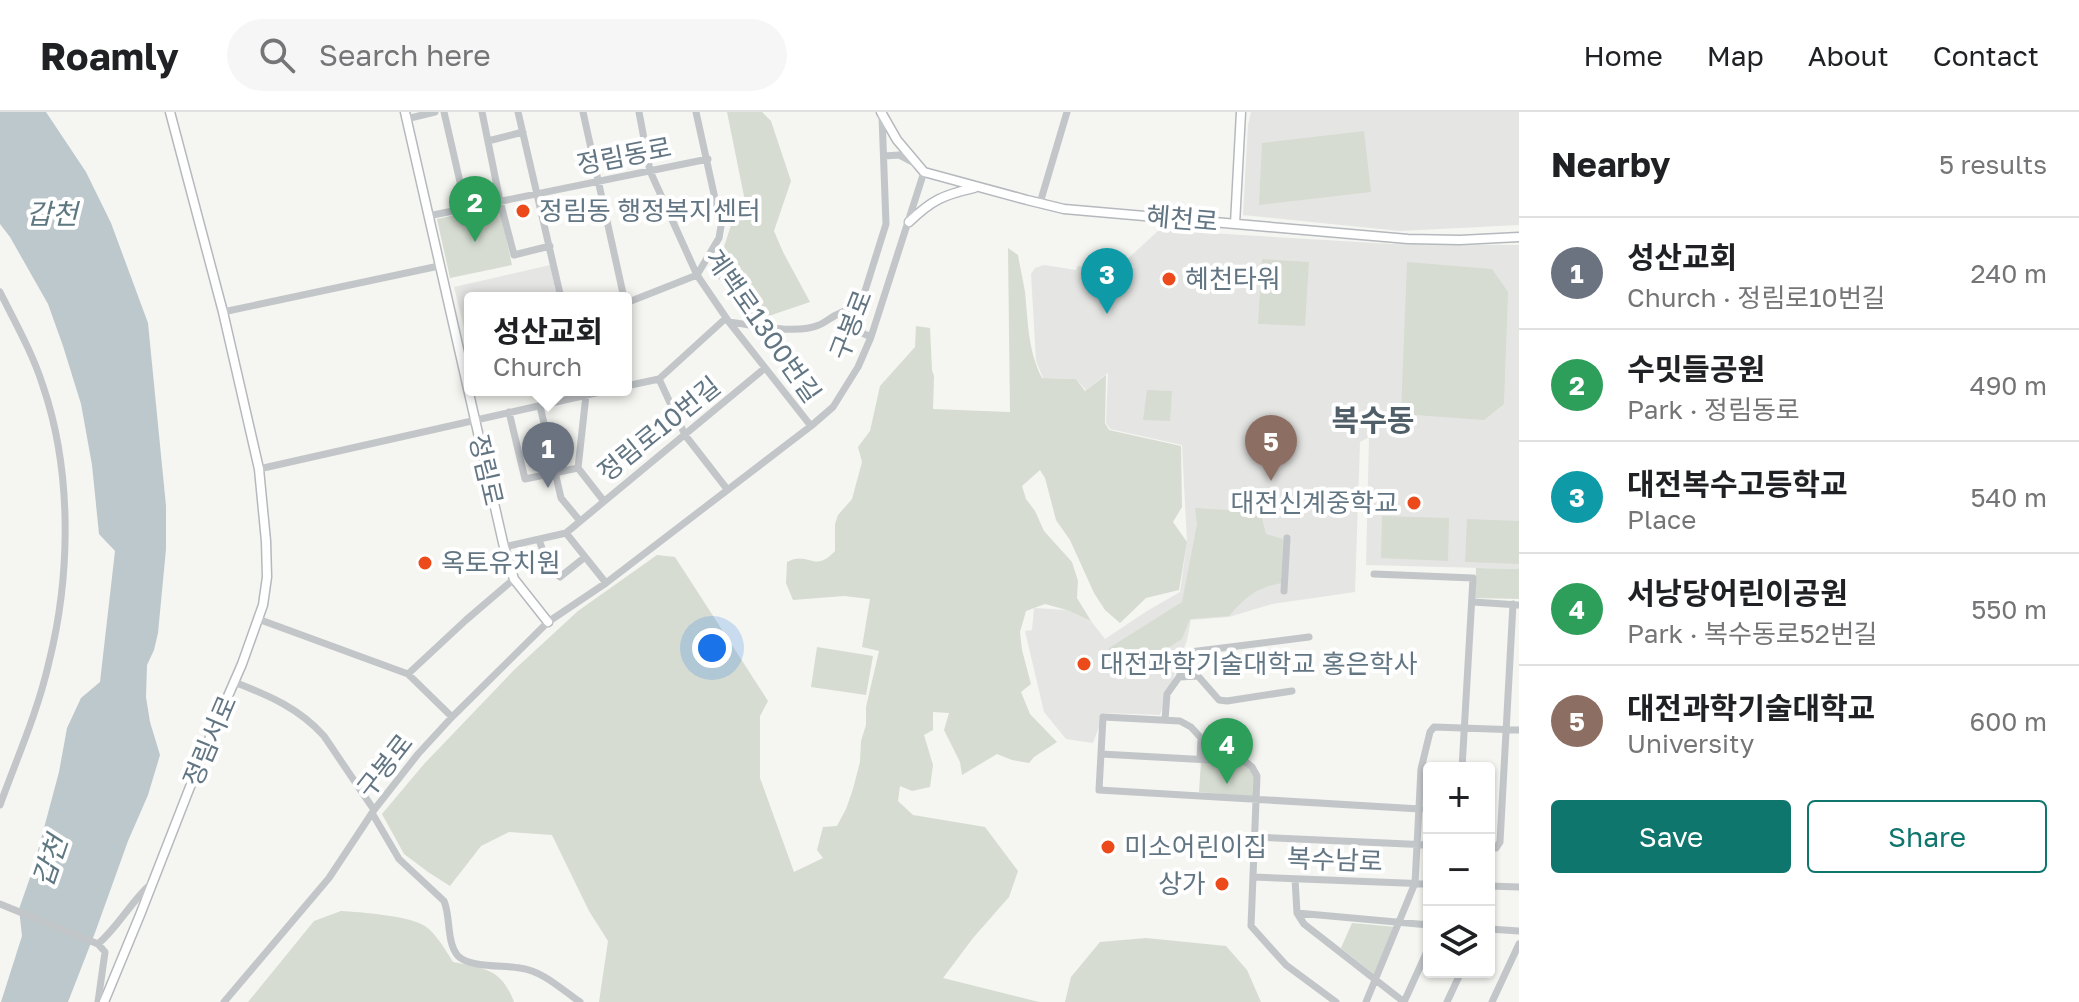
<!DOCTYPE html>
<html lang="en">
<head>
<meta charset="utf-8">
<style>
	:root { --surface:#fff; --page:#f6f6f6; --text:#202124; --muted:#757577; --line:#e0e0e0; --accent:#0f766e }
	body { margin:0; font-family:"Golos Text","Noto Sans KR",sans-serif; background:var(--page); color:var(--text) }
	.controls { position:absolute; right:24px; bottom:24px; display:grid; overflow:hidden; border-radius:8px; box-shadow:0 2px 6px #0004 }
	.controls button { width:72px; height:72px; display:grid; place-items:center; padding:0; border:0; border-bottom:2px solid var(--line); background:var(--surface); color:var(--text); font:40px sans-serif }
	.you { position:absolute; left:712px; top:536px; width:28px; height:28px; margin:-20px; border:6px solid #fff; border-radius:50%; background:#1a73e8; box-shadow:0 0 0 12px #1a73e833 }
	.badge { display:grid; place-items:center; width:52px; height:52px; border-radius:50%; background:var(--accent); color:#fff; font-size:26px; font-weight:700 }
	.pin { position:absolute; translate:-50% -66px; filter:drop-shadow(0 2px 4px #0008) }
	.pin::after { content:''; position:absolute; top:42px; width:28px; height:24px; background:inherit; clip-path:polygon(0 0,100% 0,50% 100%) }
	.popup { position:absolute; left:464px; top:180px; width:168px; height:104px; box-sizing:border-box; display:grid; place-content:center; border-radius:8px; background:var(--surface); filter:drop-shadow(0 2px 6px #0005); font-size:26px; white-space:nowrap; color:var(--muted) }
	.popup b { font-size:30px; color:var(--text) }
	.popup::after { content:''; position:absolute; left:50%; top:100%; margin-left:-16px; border:16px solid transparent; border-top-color:var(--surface) }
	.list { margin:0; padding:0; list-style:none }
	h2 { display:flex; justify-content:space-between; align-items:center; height:104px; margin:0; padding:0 32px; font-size:34px }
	h2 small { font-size:26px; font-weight:400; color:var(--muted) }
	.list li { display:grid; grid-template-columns:52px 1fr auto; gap:24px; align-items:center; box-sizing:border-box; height:112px; padding:0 32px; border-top:2px solid var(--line) }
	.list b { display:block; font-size:30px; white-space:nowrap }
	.list p { margin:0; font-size:26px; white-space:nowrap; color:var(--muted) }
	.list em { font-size:26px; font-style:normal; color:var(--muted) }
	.actions { display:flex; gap:16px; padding:24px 32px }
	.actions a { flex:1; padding:18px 0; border:2px solid var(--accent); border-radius:8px; text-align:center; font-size:28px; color:var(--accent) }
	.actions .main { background:var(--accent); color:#fff }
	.icon { flex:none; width:44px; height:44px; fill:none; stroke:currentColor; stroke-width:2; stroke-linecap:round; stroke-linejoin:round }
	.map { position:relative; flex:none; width:1519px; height:890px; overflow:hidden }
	header { display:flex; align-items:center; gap:48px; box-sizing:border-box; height:112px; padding:0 40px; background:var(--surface); border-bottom:2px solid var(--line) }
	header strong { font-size:38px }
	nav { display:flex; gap:44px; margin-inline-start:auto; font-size:28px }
	.search { width:560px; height:72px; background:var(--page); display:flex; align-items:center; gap:20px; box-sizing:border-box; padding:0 28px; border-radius:44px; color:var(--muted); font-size:30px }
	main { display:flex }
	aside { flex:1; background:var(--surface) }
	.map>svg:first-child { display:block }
	.built { fill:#e5e6e4 }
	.green { fill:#d6dcd1 }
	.water { fill:#bdc8cd }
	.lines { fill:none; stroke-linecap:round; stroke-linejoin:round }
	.major-casing { stroke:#b5b9bd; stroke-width:11 }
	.minor { stroke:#c2c6c9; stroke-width:7 }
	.major { stroke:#fff; stroke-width:8 }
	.poi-dot { fill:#ec4a1a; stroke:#fff; stroke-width:3 }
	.labels { text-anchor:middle; stroke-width:8; stroke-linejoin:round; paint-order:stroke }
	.street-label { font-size:26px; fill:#627583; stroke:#fff }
	.poi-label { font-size:26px; fill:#627583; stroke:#fff; text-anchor:start }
	.water-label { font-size:28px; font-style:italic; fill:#5e7781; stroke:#fff }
	.quarter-label { font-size:30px; font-weight:bold; fill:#505e68; stroke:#fff }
</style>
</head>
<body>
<header>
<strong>Roamly</strong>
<div class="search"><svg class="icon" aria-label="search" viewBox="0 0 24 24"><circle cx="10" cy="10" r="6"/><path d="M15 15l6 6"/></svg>Search here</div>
<nav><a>Home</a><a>Map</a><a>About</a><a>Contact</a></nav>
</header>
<main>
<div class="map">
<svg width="1519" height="890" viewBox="0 0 1519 890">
	<rect width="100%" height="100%" fill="#f5f5f1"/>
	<path class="built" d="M1251 0H1519V113L1400 119 1243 103 1248 13Z
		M1159 118 1391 132 1519 133V457L1366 453 1369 325 1360 330 1355 480 1272 492 1229 505 1191 508 1187 528 1160 603 1104 601 1093 631 1066 627 1044 600 1025 519 1032 518 1034 496 1067 498 1091 509 1105 527 1147 499 1180 480 1187 430 1182 333 1110 317 1106 311 1108 261 1086 278 1076 267 1043 266 1036 249 1031 162 1035 156 1044 153 1076 158 1078 154 1137 155 1122 152Z
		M550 153 557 186H470V240L454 175Z"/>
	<path class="green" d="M727 0H762L771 9 791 69 774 119 783 140 810 190 757 208 715 163 731 113 746 94Z
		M1364 19 1371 80 1259 93 1262 31Z
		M499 94 512 153 450 166 437 107Z
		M1008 136 1018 143C1020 155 1023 168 1025 180 1028 210 1028 239 1042 266L1076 267 1085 279 1106 263 1105 311 1109 318 1181 334 1182 395 1173 410 1187 430 1179 478 1146 486 1120 511 1105 498 1094 481 1070 428 1056 408 1045 366 1040 358 1022 374 1026 387 1035 399 1044 419 1072 450 1078 469 1077 486 1091 509 1067 498 1045 492 1026 499 1020 520 1022 538 1031 572 1021 580 1030 602 1057 630 1034 645 1029 651 1012 648 997 642 962 663 960 650 944 618 949 601 933 600V618L924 623 933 653 930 675 912 679 900 674 898 689 913 703 985 715 1018 759 1009 785 973 826 943 866 1039 890H599L608 829 589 799 552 723 509 720 481 734 450 774 428 760 404 742 382 702 424 652 515 557 578 499 657 443 675 445 768 589 760 604V666L794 760 823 746 817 738 823 715 837 714 846 697 853 677 860 650 861 629 866 613V595L879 539 862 535 870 487 844 484 793 488 786 471 787 450C809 438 814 462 835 439V412L838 403 852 387 862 350 858 335 870 319 880 274 915 235 916 214 930 216 932 258 934 264 933 297 1010 300Z
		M1262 147 1309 150 1305 214 1258 212Z
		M1407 150 1492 157 1508 180 1504 292 1484 308 1401 302Z
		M1147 278 1172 279 1170 309 1143 308Z
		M1195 396 1246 399 1261 402 1266 422 1283 427 1281 471C1254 477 1247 484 1229 504L1190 507 1182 527 1160 541 1108 544 1109 536 1182 490 1197 412Z
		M1382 404 1449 406 1448 449 1381 446Z
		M1467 407 1519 409V452L1465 450Z
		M1476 456 1519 457V487L1475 486Z
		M817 535 873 544 866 583 811 575Z
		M1201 649 1246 653 1254 664V685L1199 680Z
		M341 799C360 800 410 804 425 814 437 823 445 837 453 850 485 857 501 856 514 890H248L314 809Z
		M1352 811 1397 815 1374 862 1341 836Z
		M1146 826 1226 834 1247 858 1261 890H1065L1071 865 1100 830Z"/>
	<path class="water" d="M0 0H46L86 60 111 111 148 211 166 394V437L158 521 154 538 147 553 146 585 150 610 160 643 148 683 128 729 96 818 68 890H1L22 824 19 797 33 757 59 660 67 616 81 586 100 570 115 439 99 422 92 353 81 292 63 234 48 192 10 125 0 112Z"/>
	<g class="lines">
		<g class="major-casing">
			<path id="major" d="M405 0 504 435 514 467 548 510
				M881 0 897 28 924 60 1027 88 1064 97 1408 127 1460 128 1519 125
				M909 110C932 88 943 83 974 76
				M1235 112 1241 0
				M104 890 140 803 204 639 242 552 263 493 267 465 266 429 259 357 223 200 170 0"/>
		</g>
		<path class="minor" d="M444 0 466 96
			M482 0 500 89 514 143 550 134
			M518 0 561 186
			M583 0 624 186
			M639 0 650 59 697 163 729 210 811 314
			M406 7 435 0
			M488 29 523 20
			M884 44 899 43 916 52
			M1040 91 1067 0
			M428 104 708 47
			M0 180C15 210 33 242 43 274 72 359 71 462 49 550 38 599 17 646 0 693
			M863 185 857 212 862 221 871 225
			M626 191 697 163 719 126 721 114 696 0
			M223 200 439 154
			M729 210C754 213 796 223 819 213 825 211 830 206 836 203 849 198 857 191 865 179L886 112 882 4
			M659 267 685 323 727 377
			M626 274 659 267 726 206
			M585 278 586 283 578 356 603 388
			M540 294 561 386 580 409
			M509 300 525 367 578 356
			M259 357 609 278
			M566 421 606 471
			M539 428 549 455 560 465 585 445
			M504 435 566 421 765 256
			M1374 462 1473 466 1462 656
			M1284 479 1287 426
			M1473 490 1519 493
			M258 507 408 562 452 605
			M408 562 466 508 514 467
			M1179 565 1190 540 1309 525
			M234 570C268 583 299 596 324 624L374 698
			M1165 608 1167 582 1179 565 1198 564 1219 588 1227 589 1292 579
			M1101 642 1246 650 1252 655 1257 664 1251 814 1286 853 1336 890
			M1200 646 1201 626 1191 615 1180 609 1103 605 1099 678 1420 697
			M372 701 399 747 444 789C451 805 446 830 458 844 470 856 504 853 520 856 543 859 561 877 580 890
			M1254 725 1429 733
			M1489 736H1496L1500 730 1513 492
			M1253 765 1429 772
			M1295 767 1297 801 1304 812 1404 890
			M1489 774 1519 775
			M0 792 98 832 105 840 98 890
			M1297 801 1429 813
			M1489 817 1519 819
			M98 832C119 814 131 789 152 771
			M224 890 329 766 374 698 418 642 452 605 548 510 606 471 811 314 833 295 858 255 871 225 924 60
			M1366 890 1415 771 1421 657 1430 620 1434 615 1519 618
			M1404 890 1429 835
			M1447 890 1461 860
			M1492 890 1519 832"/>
		<use href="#major" class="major"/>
	</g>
	<g class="poi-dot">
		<circle cx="523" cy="99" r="8"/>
		<circle cx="1169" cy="167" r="8"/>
		<circle cx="1414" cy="391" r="8"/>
		<circle cx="425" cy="451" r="8"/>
		<circle cx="1084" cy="552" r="8"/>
		<circle cx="1108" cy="735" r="8"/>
		<circle cx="1222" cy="772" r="8"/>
	</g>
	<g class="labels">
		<g class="street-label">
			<text transform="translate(624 44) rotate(-11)" y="9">정림동로</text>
			<text transform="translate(1182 107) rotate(5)" y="9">혜천로</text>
			<text transform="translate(851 213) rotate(-69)" y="9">구봉로</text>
			<text transform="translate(763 214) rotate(55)" y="9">계백로1300번길</text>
			<text transform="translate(659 317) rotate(-39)" y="9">정림로10번길</text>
			<text transform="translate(486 358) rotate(77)" y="9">정림로</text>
			<text transform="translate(210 629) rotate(-67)" y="9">정림서로</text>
			<text transform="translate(385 654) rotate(-52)" y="9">구봉로</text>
			<text transform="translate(1335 748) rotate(2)" y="9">복수남로</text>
		</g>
		<g class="poi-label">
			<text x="539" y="108">정림동 행정복지센터</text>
			<text x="1185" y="176">혜천타워</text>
			<text x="1398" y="400" text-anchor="end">대전신계중학교</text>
			<text x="441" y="460">옥토유치원</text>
			<text x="1100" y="561">대전과학기술대학교 홍은학사</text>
			<text x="1124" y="744">미소어린이집</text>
			<text x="1206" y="781" text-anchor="end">상가</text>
		</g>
		<g class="water-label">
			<text x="52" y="112">갑천</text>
			<text transform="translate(50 749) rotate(-71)" y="10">갑천</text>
		</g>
		<g class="quarter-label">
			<text x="1373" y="319">복수동</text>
		</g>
	</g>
</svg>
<div class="controls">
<button>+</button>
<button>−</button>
<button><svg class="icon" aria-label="layers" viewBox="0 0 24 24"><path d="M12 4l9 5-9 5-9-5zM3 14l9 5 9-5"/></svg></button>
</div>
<div class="you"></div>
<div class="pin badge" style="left:548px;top:376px;background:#6b7280">1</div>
<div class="popup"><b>성산교회</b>Church</div>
<div class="pin badge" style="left:475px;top:130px;background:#2e9e5b">2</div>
<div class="pin badge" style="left:1107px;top:202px;background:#0f9aa8">3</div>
<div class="pin badge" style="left:1227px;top:672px;background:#2e9e5b">4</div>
<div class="pin badge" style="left:1271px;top:369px;background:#8d6e63">5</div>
</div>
<aside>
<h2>Nearby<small>5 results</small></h2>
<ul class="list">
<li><span class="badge" style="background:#6b7280">1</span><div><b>성산교회</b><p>Church · 정림로10번길</p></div><em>240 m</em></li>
<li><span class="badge" style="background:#2e9e5b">2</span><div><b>수밋들공원</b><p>Park · 정림동로</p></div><em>490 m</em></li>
<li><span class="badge" style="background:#0f9aa8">3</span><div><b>대전복수고등학교</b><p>Place</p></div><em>540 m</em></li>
<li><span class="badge" style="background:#2e9e5b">4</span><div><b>서낭당어린이공원</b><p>Park · 복수동로52번길</p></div><em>550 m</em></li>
<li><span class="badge" style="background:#8d6e63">5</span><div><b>대전과학기술대학교</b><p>University</p></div><em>600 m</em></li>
</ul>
<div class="actions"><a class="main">Save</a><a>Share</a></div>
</aside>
</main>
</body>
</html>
